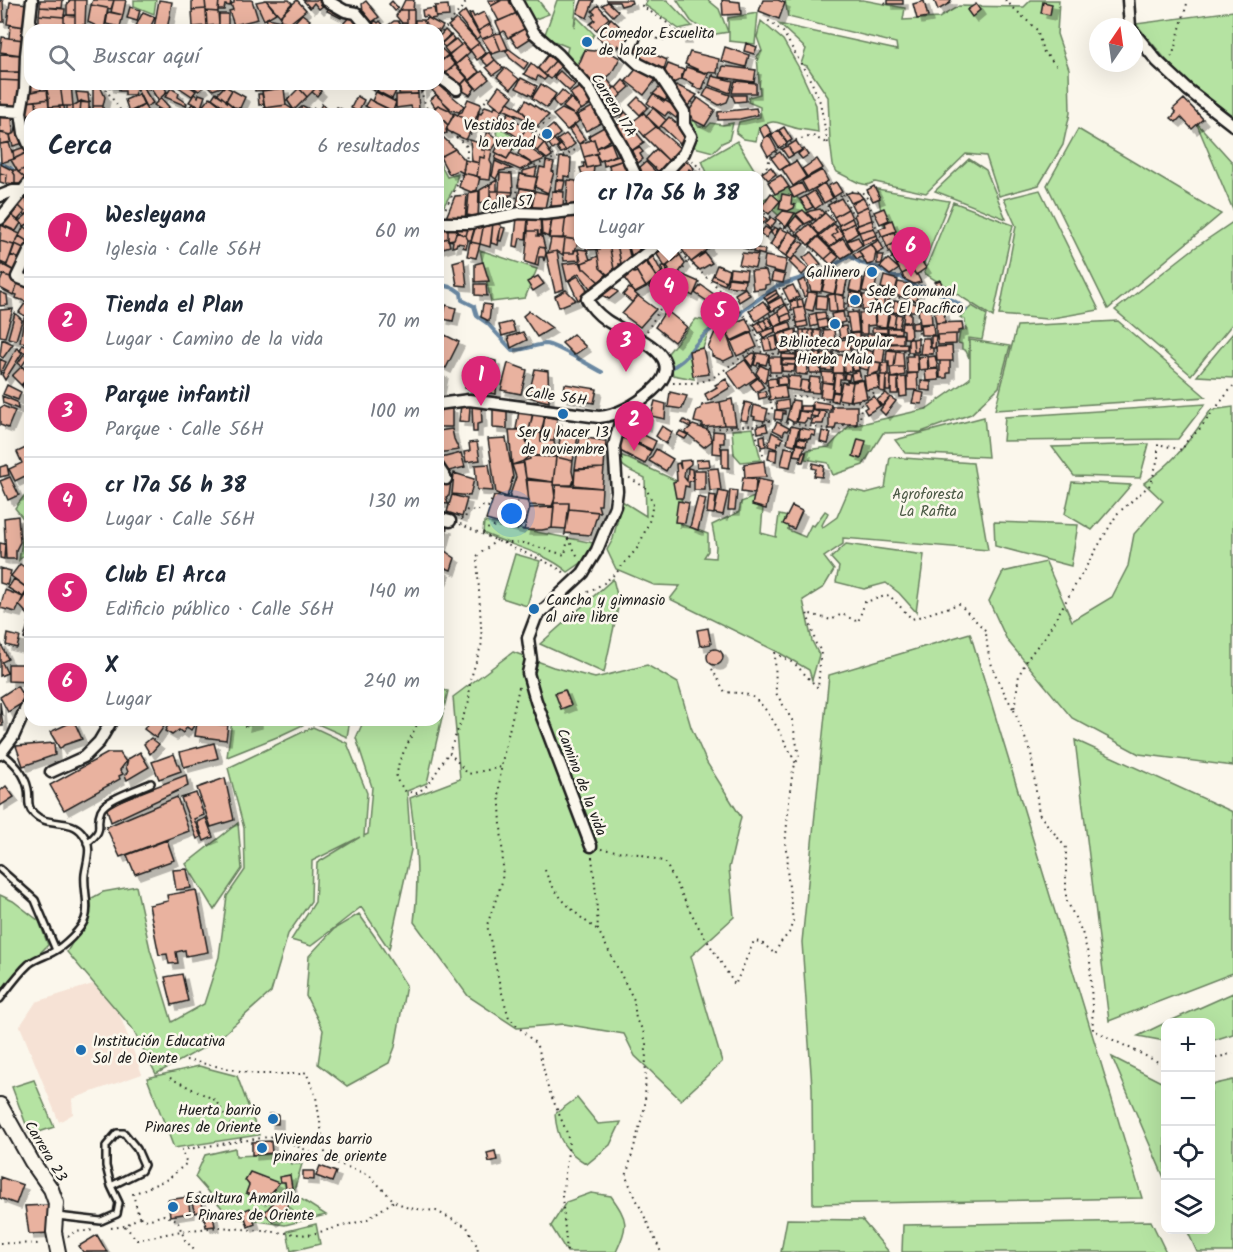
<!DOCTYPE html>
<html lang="es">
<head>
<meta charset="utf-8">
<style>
	:root { --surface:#fff; --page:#f6f6f7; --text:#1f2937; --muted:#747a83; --line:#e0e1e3; --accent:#db2777 }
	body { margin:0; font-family:Kalam,sans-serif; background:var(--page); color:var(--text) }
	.controls { position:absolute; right:18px; bottom:18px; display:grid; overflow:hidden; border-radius:12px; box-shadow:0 6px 24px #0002 }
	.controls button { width:54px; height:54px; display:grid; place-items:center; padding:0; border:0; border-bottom:2px solid var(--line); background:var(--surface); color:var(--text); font:30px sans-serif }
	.compass { position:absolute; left:1089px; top:18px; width:54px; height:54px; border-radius:50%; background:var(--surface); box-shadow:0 6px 24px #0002; rotate:13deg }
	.you { position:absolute; left:512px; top:514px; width:21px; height:21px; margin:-15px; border:4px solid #fff; border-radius:50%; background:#1a73e8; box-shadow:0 0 0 9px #1a73e833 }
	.badge { display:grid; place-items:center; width:39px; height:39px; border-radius:50%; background:var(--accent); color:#fff; font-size:20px; font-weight:700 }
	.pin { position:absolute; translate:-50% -50px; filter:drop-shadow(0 2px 3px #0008) }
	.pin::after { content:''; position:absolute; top:32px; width:21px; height:18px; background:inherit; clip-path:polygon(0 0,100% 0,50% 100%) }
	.popup { position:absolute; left:574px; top:171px; width:189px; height:78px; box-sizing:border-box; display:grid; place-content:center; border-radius:12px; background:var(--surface); filter:drop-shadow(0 2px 4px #0005); font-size:20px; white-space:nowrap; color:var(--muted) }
	.popup b { font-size:22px; color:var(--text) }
	.popup::after { content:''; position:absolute; left:50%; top:100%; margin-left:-12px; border:12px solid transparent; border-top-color:var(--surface) }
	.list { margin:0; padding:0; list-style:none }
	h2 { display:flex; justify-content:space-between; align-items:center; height:78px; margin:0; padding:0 24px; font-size:26px }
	h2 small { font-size:20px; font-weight:400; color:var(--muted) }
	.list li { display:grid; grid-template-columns:39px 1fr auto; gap:18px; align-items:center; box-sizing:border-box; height:90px; padding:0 24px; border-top:2px solid var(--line) }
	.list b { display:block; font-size:22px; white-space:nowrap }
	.list p { margin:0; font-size:20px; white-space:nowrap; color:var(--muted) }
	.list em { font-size:20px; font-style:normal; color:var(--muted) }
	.icon { flex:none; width:33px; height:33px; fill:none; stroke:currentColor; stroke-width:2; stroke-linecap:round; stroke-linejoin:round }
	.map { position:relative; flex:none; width:1233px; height:1252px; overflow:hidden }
	.search { position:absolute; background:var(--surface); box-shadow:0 6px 24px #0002; left:24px; top:24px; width:420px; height:66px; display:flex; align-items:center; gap:15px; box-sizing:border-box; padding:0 21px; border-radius:18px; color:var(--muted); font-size:22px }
	.panel { position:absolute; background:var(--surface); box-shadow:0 6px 24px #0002; left:24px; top:108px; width:420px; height:618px; border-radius:18px }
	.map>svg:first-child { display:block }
	.built { fill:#f6e2d5 }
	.green { fill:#b5e3a2; stroke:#68805f; stroke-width:1.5 }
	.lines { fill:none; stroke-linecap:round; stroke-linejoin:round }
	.stream { stroke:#6a88a2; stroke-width:4 }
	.building { fill:#e9b29f; stroke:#1c1c1c; stroke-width:1.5; filter:url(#shadow) }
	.lane-casing { stroke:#1c1c1c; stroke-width:10 }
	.street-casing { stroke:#1c1c1c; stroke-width:15 }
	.secondary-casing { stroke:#1c1c1c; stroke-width:18 }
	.path { stroke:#1c1c1c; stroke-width:2; stroke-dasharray:1.5 4.5; stroke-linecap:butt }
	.lane { stroke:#fbf7ec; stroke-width:5 }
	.street { stroke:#fbf7ec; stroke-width:10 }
	.secondary { stroke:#fbf7ec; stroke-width:14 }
	.poi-dot { fill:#1f6fb2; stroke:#fbf7ec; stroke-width:2 }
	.labels { text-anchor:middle; stroke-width:5; stroke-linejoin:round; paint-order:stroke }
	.poi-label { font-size:15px; fill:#1c1c1c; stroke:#fbf7ec; text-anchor:start }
	.street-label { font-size:15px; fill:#1c1c1c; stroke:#fbf7ec }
	.park-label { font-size:15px; fill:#4a5844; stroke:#fbf7ec }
</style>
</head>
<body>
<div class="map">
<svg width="1233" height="1252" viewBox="0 0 1233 1252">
	<defs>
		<filter id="shadow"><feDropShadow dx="5" dy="5" stdDeviation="0" flood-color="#0004"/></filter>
	</defs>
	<rect width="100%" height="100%" fill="#fbf7ec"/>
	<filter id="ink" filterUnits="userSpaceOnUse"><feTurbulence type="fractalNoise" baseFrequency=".0167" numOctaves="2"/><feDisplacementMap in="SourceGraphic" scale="12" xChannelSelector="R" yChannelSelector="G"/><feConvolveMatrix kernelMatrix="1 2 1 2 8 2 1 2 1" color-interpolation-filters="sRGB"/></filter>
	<g filter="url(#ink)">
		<path class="built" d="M93 984 119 1013 142 1074 72 1099 73 1114 59 1122 20 1026 36 1002Z"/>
		<path class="green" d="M134 0H156L154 14 134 6Z
			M519 0H538L549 14 530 21Z
			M557 0H577L574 27 577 17 594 34 575 67 566 55 568 47 544 37Z
			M648 0H667L692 26 679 29 645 5Z
			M677 0H708L719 9 728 32V18L758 13 755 44 729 41V32L710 35 691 21Z
			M785 0H863L905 8 903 20 939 18 959 6 1024 7 1031 0H1059L1057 34 1069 69 1070 113 1063 145 1039 185 999 196 986 156 966 154 926 193 875 182 867 185 859 183 837 172 833 165 830 141 828 97 807 66 801 64 806 49 779 24 897 50 896 43 788 17Z
			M1233 11V116L1177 73 1136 24Z
			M761 21 783 40 799 68 816 105 818 132C810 130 800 130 792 127 776 123 776 118 759 127L756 141 744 139 736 133 739 122 760 117V107L748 102 749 97 760 94 757 56 762 51 757 37Z
			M687 121H695L698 126 707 127 711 123 722 125 733 123 729 140 722 143 713 152 690 146Z
			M1196 122 1233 163V210Z
			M499 126 523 144 515 150 501 140 496 133Z
			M1078 129 1221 214 1108 309 1047 185Z
			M737 141 754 169 744 175H708L702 161Z
			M969 159 986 170 1006 219 935 191Z
			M438 160 447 177 458 174 454 188 438 216Z
			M789 187 808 211 791 227 762 200Z
			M877 189 949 201 920 273 883 223Z
			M1040 190 1099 310 1047 319 999 315 1016 226 1004 199Z
			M953 202 1013 225 993 317 924 273Z
			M1233 222V323L1191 375 1115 310 1193 249Z
			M480 250 537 269 525 298 491 302Z
			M972 306 987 315 982 340 969 338V358L966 351 962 349V344L958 343 960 332 966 330 965 320 960 317Z
			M710 314 724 323 709 331 703 348 689 351 694 379 673 375 668 353 696 319 707 321Z
			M1118 321 1206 397 995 410 1017 326Z
			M1233 333V378L1197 376Z
			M970 340 1010 346 999 387 971 414 921 432 883 433 863 465 833 475 828 463 805 459 807 450 829 447 848 427 926 409 970 378Z
			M1205 404 1178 439 1003 441 1005 417Z
			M1233 407V766L1139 754 1072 718 1007 640 989 601 1003 572 1046 562 1072 621 1112 597 1128 566 1134 534 1163 501 1144 483C1176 462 1189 440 1211 410Z
			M984 417 988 457 905 453 895 440Z
			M753 428 761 460 741 462 734 454 732 430Z
			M1149 444 1140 478 1074 476 1052 447Z
			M616 453 679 482 683 510 681 524 708 534V551L704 557 715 558 716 546 712 525 739 512 741 502 757 496 761 497 763 508 761 533 776 537 779 515 789 517 788 530 805 537 811 525 814 526 825 511 828 513 822 525 823 527 837 517 849 489 866 493 885 488 890 457 973 463 988 550 843 538V544L824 557 834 570 824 587 803 600 812 641 819 655 812 680 809 670 778 652 670 599 680 586 654 585 616 569 607 550 613 539 622 501 646 516 645 478C632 471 620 469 616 453Z
			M1072 482 1131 485 1092 530 1065 514Z
			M24 496 30 499V550L19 560 25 521 15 508Z
			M484 522 594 543 584 561 568 572C545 552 511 546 483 533Z
			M994 522 1078 525 1071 566 995 546Z
			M846 544 924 555 916 612 899 593 886 583 864 589 836 582 839 567 831 558Z
			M515 554 540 561 527 606 502 598Z
			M613 579 619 603 604 673 540 644Z
			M970 633 1142 1198 813 1204 812 1087 802 942 829 675Z
			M513 652 553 667 595 678 647 665 678 683 691 727 707 763 741 817 729 868 734 917 691 956 722 1062 681 1100 635 1056 624 1034 564 1024 517 1028 468 996 414 922C420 879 416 841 410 798L460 779 453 697Z
			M438 689 448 691 427 783 407 791 411 850 389 949 361 907 311 946 291 940 315 902 317 863 360 837 312 861 311 901 288 934 271 992 216 1041 156 1074 132 1028 67 952 85 920 83 903 103 892 136 886 150 949 172 1022 204 1004 219 957 227 896 245 870 244 828 228 768 313 727 347 743 367 793 364 836 368 834 372 787 356 738 364 720H438Z
			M232 720H350L347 737 311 721 277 737 227 757Z
			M1075 740 1233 812V973L1109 1021Z
			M238 823 242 869 214 910 186 864Z
			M0 895 13 901 39 921 48 945 28 965 0 1000Z
			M359 914 378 941 406 985 395 1047 389 1063 347 1086 318 1064 323 1030 306 996 309 956 334 929Z
			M1233 993V1034L1211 1041 1210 1022H1168Z
			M1165 1023V1041L1138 1036Z
			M1112 1057 1165 1084V1180Z
			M199 1066 237 1076 259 1135 174 1148 147 1078Z
			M34 1080 54 1127 30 1135 12 1087Z
			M1233 1080V1252H1197L1187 1230H1210L1211 1085Z
			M577 1098 598 1124 621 1122 610 1145 587 1164C565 1151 557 1140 555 1114Z
			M235 1148 236 1156 279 1154 291 1164H302L293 1194 326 1215 285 1225 230 1217 195 1177 205 1155Z
			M591 1193 611 1196C628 1220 629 1225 616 1252H567L551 1226 566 1202Z
			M787 1219 862 1220 889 1252H781Z
			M1151 1221 1166 1252H902L903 1225Z
			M316 1224 320 1244 291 1251 287 1231Z"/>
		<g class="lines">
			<path class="stream" d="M0 163 12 169
				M438 284 454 288 461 293 462 300 474 306 477 316 487 323 512 350C524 351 534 345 545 344 556 344 590 366 602 372
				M673 367C689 357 685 356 697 343 704 334 714 327 723 320L732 321 738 318 742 311 777 286 823 271 850 256 861 263 879 268 893 277H901L915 287C924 283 959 302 966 310"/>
		</g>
		<path class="building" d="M0 0 3 1 4 22H0Z
			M40 0H63L62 8 40 7Z
			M70 0H75V15H67V5Z
			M75 0H86L85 26 83 25V28L75 27Z
			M93 0H114L111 9 91 5Z
			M114 0H126L123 15 111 12Z
			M159 0 172 2 167 30 154 28Z
			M192 0H205L206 9 192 10Z
			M205 0H219L218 12 206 11Z
			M219 0H231L230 6 225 5 224 10H218Z
			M234 0H252L258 19 234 25 229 11 233 10 231 4 234 3Z
			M266 0 276 13 264 20 256 2Z
			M266 0H289L292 3 280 16Z
			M297 0 306 10 290 23 280 20 282 14Z
			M303 0H320L324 5 319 9 314 3 310 8Z
			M405 0H414L413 10H400Z
			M488 0H500V1L491 6Z
			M502 0H512L517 13 499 21 491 6Z
			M582 0H594L587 18 577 13Z
			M607 0H631L632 3 621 6 619 2H608Z
			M722 0 740 2 741 14 723 15Z
			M763 0H778L785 3 779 19 759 11Z
			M888 0H903V4H888Z
			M934 0H951L950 3 938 10Z
			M366 1 379 17 372 22 363 11 362 4Z
			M392 1 398 8 395 11 389 4Z
			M924 1 928 17 917 19 913 4Z
			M10 2 28 4 25 27 7 24Z
			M608 2 618 11 613 16 602 5Z
			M1043 2 1052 4 1050 15 1041 13Z
			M330 4 344 12 341 18 327 11Z
			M976 4 980 10 972 17 967 10Z
			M91 5 108 8 104 30 88 22Z
			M448 5 449 16 436 17 435 6Z
			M598 5 609 18 596 30 590 24 595 20 592 16 595 14 592 11Z
			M40 7 65 9 64 17 39 15Z
			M130 7 140 10 137 21 127 18Z
			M434 8 436 18 430 19 427 16 423 17 422 10Z
			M206 9 207 26 193 27 192 10Z
			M400 10H407V23H402L396 16Z
			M407 10H414V24L407 26Z
			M206 11 218 12 219 25 207 26Z
			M465 11 480 36 476 39 458 17Z
			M108 12 123 15 120 27 106 24Z
			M143 12 155 17 149 30 136 26Z
			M484 12 490 24 478 31 469 14 472 13 474 17Z
			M517 13 526 28 508 38 504 31 501 33 496 22Z
			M219 14H228V25L219 26Z
			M302 14 310 20 303 30H296L292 25Z
			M352 14 364 23 358 28 359 30H348L343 24Z
			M39 15 64 17V26L39 25Z
			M64 15 75 16V27L64 26Z
			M267 18 290 23 289 30H265Z
			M428 18 443 26 438 34V30H432L428 28 424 20Z
			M611 18 632 38 626 51 618 45 617 48 607 41 605 43 597 37Z
			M456 19 479 43 470 50 448 26Z
			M415 20H423L428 28 424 30H410L415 25Z
			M376 21 378 23 380 21 385 27 381 30H371L370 25Z
			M394 21H398L401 25 395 30H388L386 27Z
			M257 23 258 27 251 28 252 30H244H247L246 25Z
			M314 23 323 30H305L309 24 312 26Z
			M343 24 347 30H336V29Z
			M404 24 408 30H397Z
			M490 24 494 34 482 39 478 31Z
			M10 25 25 27 23 40 9 38Z
			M43 25 56 26 58 30H42Z
			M60 26H71V30H59Z
			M526 28 531 38 517 47 510 36Z
			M445 30 450 35 441 43 438 38Z
			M680 31H686V39H680Z
			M501 33 508 49 501 51 494 34Z
			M494 34 501 51 492 54 482 39Z
			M451 35 454 39 445 47 441 44Z
			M2 37 23 40 21 55 0 52Z
			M456 39 461 45 449 54 444 48Z
			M463 43 470 52 456 64 449 55Z
			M479 43 486 53 477 60 470 50Z
			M746 43 757 47 754 54 744 51Z
			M636 46 667 60 663 72 632 53Z
			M601 47 620 58 611 74 599 84 587 79 577 69 585 50 594 51Z
			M725 47 749 55 746 67 721 61Z
			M442 49 448 55 438 63V53Z
			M509 49 528 63 524 69 510 58 506 51Z
			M489 52 495 60 488 66 481 59Z
			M690 52 719 59 717 73 703 72 685 64Z
			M0 54 21 55V73L0 72Z
			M548 55 555 61 544 74 538 68Z
			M448 56 455 65 442 77 438 72V64Z
			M466 56 479 72 470 80 456 65Z
			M495 60 503 68 493 75 486 67Z
			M555 61 561 66 551 79 544 74Z
			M531 63 547 77 544 80 538 76 536 80 524 74Z
			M668 64 684 70 680 80 673 83 664 73Z
			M455 65 467 78 458 88 443 75Z
			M723 66 756 70 754 82 720 77Z
			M638 67 658 77 644 95 626 81Z
			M686 67 708 74 702 90 693 87 694 84 682 79Z
			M505 68 519 79 511 89 497 77Z
			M482 71 489 79 477 89 470 81Z
			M560 71 575 85 569 91 554 77Z
			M0 72H20L19 81 0 80Z
			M712 76 733 81 730 93 709 85Z
			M521 78 537 86 532 96 516 88Z
			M467 79 475 88 470 95 458 88Z
			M607 79 614 88 608 94 600 86Z
			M0 80 19 81 18 108H0Z
			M623 80 630 87 622 94 616 88Z
			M735 81 756 83V93H732Z
			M40 84 41 90 30 92 29 85Z
			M40 84H60L63 106 49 107 47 90H41Z
			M60 84H71L73 106H63Z
			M108 84H118V88L109 87Z
			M119 84H138V85L134 95H125V91H119Z
			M142 84H163L167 92 158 100 151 89 145 91Z
			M178 84H186L196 91 192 96 177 86Z
			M189 84H202L204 87 199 91Z
			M207 84H223L224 86 213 90Z
			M254 84H277V89L255 91Z
			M295 84H314L317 87 307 97Z
			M365 84H380L374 91Z
			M381 84H391L389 87 396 91 392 99 377 91Z
			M399 84H417L418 94H399Z
			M420 84H429L421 93Z
			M541 84 556 94 547 108 532 98Z
			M439 85 464 106 459 112 451 110 432 90Z
			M676 85 697 95 688 106 673 91Z
			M93 86H100L105 97 103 106H93Z
			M142 86 153 103 146 107 137 89Z
			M225 86 232 90 226 100 217 94Z
			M499 86 513 96 502 110 489 100Z
			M600 86 608 94 601 100 593 92Z
			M661 86 669 96 664 102 653 94Z
			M317 87 321 91 317 96 312 92Z
			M580 87 591 104 581 110 570 93Z
			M615 87 622 94 615 101 608 94Z
			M708 87 730 95 727 102 719 105 703 96Z
			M171 88 179 93 178 97 187 103 186 106 165 97Z
			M284 88 286 105 265 108 262 91Z
			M299 88 307 97 294 110 287 100Z
			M41 90H47L49 99 26 102 28 93Z
			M232 90 245 97 240 108 234 107 226 101Z
			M562 90 570 97 559 108 553 101Z
			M76 92 88 93 89 103 78 102Z
			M216 92 234 107 233 108 231 107 229 110 212 98Z
			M376 92 396 102 393 111 372 101Z
			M139 94 144 105 129 112 125 100Z
			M194 94 198 97 199 94 205 96 201 107 189 102Z
			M258 94H262L264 104 259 105Z
			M418 94 419 109H412L411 106 396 108V95Z
			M653 94 682 110 676 118 668 112 665 116 647 103Z
			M436 95 450 108 449 110 438 105 435 107 430 100Z
			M732 95H746V101L735 102Z
			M357 96 364 100 358 112 351 108Z
			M611 96 625 112 615 117 604 101Z
			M210 97 225 109 221 114H208L201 108Z
			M638 97 648 107 640 115 630 105Z
			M161 98 169 107 164 112 154 105Z
			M571 98 581 109 575 115 563 107Z
			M698 98 715 110 705 126 693 120 692 116 687 114Z
			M49 99V109L37 110 36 101Z
			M369 99 372 101 394 112 393 114H380L365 106Z
			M468 99 481 104 474 124 458 115 459 113 462 112Z
			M1184 99 1203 119 1192 129 1181 117 1176 122 1171 118 1176 113 1173 109Z
			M526 100 549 115 537 126 520 109Z
			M36 101 37 114H30V120H26L25 102Z
			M81 101 89 103V112H80Z
			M81 101 80 114H73V106Z
			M508 102 520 109 527 117 525 119 503 109Z
			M192 104 207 114H189L186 112Z
			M322 104 330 114H317Z
			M144 105 148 112 145 114H129Z
			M286 105 292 109 289 114 264 113 265 108Z
			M438 105 449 110 454 115 448 125 438 114 432 111Z
			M60 106V114H50L49 107Z
			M60 106H64L65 114H60Z
			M67 106H73V114H67Z
			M93 106H103V114H93Z
			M303 106 313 111 314 108 318 110 316 114H297V111Z
			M485 106 494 109 495 106 498 107 502 110 499 117 502 123 501 125 489 123 487 129 476 126 479 113 481 114Z
			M594 106 603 122 586 131 577 115Z
			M337 107 352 114H334Z
			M158 108 165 112 164 114H153Z
			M239 108 249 114H236Z
			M653 108 666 120 659 128 646 116Z
			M756 108 758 115 740 119 718 120V112Z
			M49 109 50 114H38L37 110Z
			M562 109 575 115 579 121 567 130 553 115Z
			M395 110 416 114H394Z
			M509 112 516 117 507 130 501 125Z
			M625 112 634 121 626 130 619 120Z
			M454 113 474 124 466 140 446 130Z
			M644 113 656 127 644 136 632 122Z
			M0 117H12L13 133 11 135 0 132Z
			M669 117 689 134 680 144 661 126Z
			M441 119 448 125 446 130 447 133 444 134 438 128Z
			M515 120 527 128 519 138 507 130Z
			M621 122 626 130 631 126 644 142 631 151 613 128Z
			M766 124 772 133 764 138 759 128Z
			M553 125 560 134 550 142 543 133Z
			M575 125 585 139 579 144 569 130Z
			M20 126 24 143 13 146 10 135 15 133 16 127Z
			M604 127 612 139 597 148 594 139 591 140 588 136Z
			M656 127 682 150 670 162 644 136Z
			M784 127 792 140 787 143 779 130Z
			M527 128 536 136 530 146 519 138Z
			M779 130 787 144 779 148 771 135Z
			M488 132 499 140 492 150 485 149V145L481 143Z
			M0 133 10 135 11 142 0 144Z
			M566 134 575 144 566 151 557 140Z
			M769 135 777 150 768 156 762 145 764 138Z
			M442 136 455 149 440 157 438 139Z
			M536 136 544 143 537 151 530 146Z
			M554 139 559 145 553 150 549 144Z
			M594 139 598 153 584 157 580 144Z
			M470 140 485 145H483L482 150H485L484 158 480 157 479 163 472 161Z
			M796 141 802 150 793 155 788 146Z
			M500 142 513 149 507 159 495 152Z
			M611 142 616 155 600 161 596 154 598 153 597 148Z
			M9 143 12 152 13 151 14 159 1 163 0 144Z
			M544 143 552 156 547 159 537 151Z
			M483 145H485V149L492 150 490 161 492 165 490 180 480 179 477 176 480 157 484 158 485 150H482Z
			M561 145 566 151 561 153 557 148Z
			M526 146 545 159 533 164 518 154 520 149Z
			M788 146 793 155 788 158 782 149Z
			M25 147 28 152 14 159 13 151Z
			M639 147 643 152 640 154 643 159 638 163 631 151Z
			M455 149 465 160 463 173 458 170 449 174 440 157Z
			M656 149 670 162 662 175 646 160Z
			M804 149 808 155 802 159 798 154Z
			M28 152 30 156V166L18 172 11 160Z
			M780 152 789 164 780 170 771 158Z
			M511 153 533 164 520 170 495 159 497 154 507 159Z
			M596 154 599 165 587 168 584 157Z
			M622 154 624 160 604 166 603 160Z
			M560 157 571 158 570 177 564 176V180H557Z
			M683 157 694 168 692 171 689 169 686 176 673 169Z
			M817 159 823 168 807 177 802 169Z
			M465 160 479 163 477 176 463 173Z
			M624 160 628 173 611 176 609 165Z
			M495 161 512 169 500 171 496 179 492 176Z
			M546 161 554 163 552 171 554 172 548 193 535 187 540 167 545 168Z
			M796 161 806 177 793 186 782 169Z
			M646 162 659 175 643 176 640 167Z
			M583 163H585L587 168 594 166 593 176 582 174 580 168 584 167Z
			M0 164 12 170 15 175V184L6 183 7 175 0 173Z
			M30 166V175L26 179 18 172Z
			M537 167 535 177 523 175V171Z
			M771 167 776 174 768 180 762 173Z
			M12 170H16L26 179 21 184H15V175Z
			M822 170 828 181 808 192 802 181Z
			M0 173 7 175 6 184 0 182Z
			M463 173 480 177 477 190 471 192 459 187Z
			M500 173 512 174 513 192 499 191Z
			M520 174 537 177 534 190 518 187Z
			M781 175 789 187 775 194 768 182Z
			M497 180V191H490V184Z
			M556 180 565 181 563 190H555Z
			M568 180 576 181 579 187V205L566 207Z
			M836 182 842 192 834 197 828 186Z
			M801 183 806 192 794 198 789 189Z
			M824 183 833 198 824 203 815 189Z
			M490 184V201L480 203V190Z
			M874 186 880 198 873 201 867 190Z
			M520 188 535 191 531 212 516 209Z
			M479 191 478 219 472 220 473 216 467 215 469 193Z
			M491 191H499V213L490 212Z
			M499 191 513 192 512 195H509L512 204 506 206 504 213H499Z
			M535 191 548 194 544 213 531 212Z
			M552 191 564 192 563 207 551 206Z
			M814 191 822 204 815 209 806 196Z
			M851 192 859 193 863 198 851 203 846 194Z
			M771 193 780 201 769 214 761 207Z
			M30 194V208L25 196Z
			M782 194 792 196 791 204 795 205 794 208 788 211 779 209Z
			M467 195 465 221 445 220 455 196Z
			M806 196 813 207 807 210 800 199Z
			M26 198 30 212 25 215 24 213 25 212 18 205Z
			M841 198 848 209 834 217 828 205Z
			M863 198 868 206 855 212 851 204Z
			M18 205 25 212 18 220 10 214Z
			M868 206 872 220 858 225 854 215 856 214 855 212Z
			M884 208 889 220 880 224 874 212Z
			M820 209 824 213 816 221 807 213 810 211Z
			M848 209 852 218 839 225 834 217Z
			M803 210 813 220 805 224 796 214Z
			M783 211 795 213 786 227 776 218Z
			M7 212 21 223 16 231 0 224Z
			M30 212V223L24 226 19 221Z
			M579 213 577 240 563 238 566 214Z
			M759 213 767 219 762 224 759 221Z
			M825 213 834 222 819 234 811 225Z
			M553 214 549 232 548 237 542 234 541 216Z
			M553 214H566L563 239 549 238Z
			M540 216 541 235H538V231H528V217Z
			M796 216 804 224 796 232 789 225Z
			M771 217 776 221 770 229 765 224Z
			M517 218 528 219 526 239 520 238 518 247 514 246Z
			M852 218 854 223 841 230 839 225Z
			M872 220 874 228 859 232 856 226Z
			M892 220 896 231 882 236 879 229 886 226 885 223Z
			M477 222 484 223 480 244 471 242Z
			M476 223 471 240H468L466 236 469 224Z
			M484 223H493L490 247 480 244Z
			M493 223 501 225 498 245 491 243Z
			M854 223 858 233 847 240 841 230Z
			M448 224V238L441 240 439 225Z
			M448 224H459L454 239 448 240Z
			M459 224H469L466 236 457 232Z
			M809 224 819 235 808 245 798 234Z
			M834 224 837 227 835 229 837 232 832 236 837 241 830 247 819 236Z
			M1 225 20 234 14 245 0 241Z
			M438 225H439L443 247 438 248Z
			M24 226 30 231V243L19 236Z
			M501 227 505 228 501 241 498 240Z
			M765 227 771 231 766 238 760 233Z
			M774 227 778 229 774 236 771 233Z
			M837 227 844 235 837 241 832 236 837 232 835 229Z
			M780 228 788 232 778 249 770 245Z
			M874 228 877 235 862 240 859 232Z
			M528 231H538L537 236H542L545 248 539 247 535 265 525 262Z
			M789 231 799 237 786 256 778 251Z
			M457 232 466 236 468 240 466 248 463 247 464 244 457 243 456 246 452 247 453 241 448 240 454 239Z
			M894 232 898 242 887 247 883 237Z
			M877 235 878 239 863 245 862 240Z
			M19 236 30 243 28 250 15 244Z
			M818 237 833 252 825 259 810 245Z
			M858 237 862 245 853 251 847 241Z
			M448 238 450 246 443 248 441 240Z
			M551 238H565L563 255 557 251 548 253Z
			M565 238 579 240 574 253H563Z
			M843 238 852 252 842 258 830 247Z
			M798 240 804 244 791 260 786 257Z
			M879 240 884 250 877 254 872 244Z
			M0 241 14 245 7 265 0 262Z
			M470 242 480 244 476 258 467 256Z
			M897 242 902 252 892 257 887 247Z
			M15 244 28 250 24 261 11 255Z
			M586 244H600V249L586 250Z
			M600 244H609L615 274 610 277 600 268 597 250H600Z
			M609 244H617L621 264H619L621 270 615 274Z
			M617 244H627L631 260 622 268Z
			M628 244H638L640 255 633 261Z
			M684 244H707L709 248 691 262 680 247Z
			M744 244H752L751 250 743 248Z
			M871 244 876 251 874 263 867 265 859 251Z
			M668 245 675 249 680 255 665 267 656 253Z
			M539 247 545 248 546 253 544 261 543 257H539L538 266 535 265Z
			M754 247 765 250 764 255 753 252Z
			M909 247 915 259 908 262 902 250Z
			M578 249 587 250 590 260 582 263 580 262Z
			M574 250H578L581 260 564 261 563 253H574Z
			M557 251 564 289 555 292 546 253Z
			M859 251 862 257 857 259 853 254Z
			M811 252 821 264 811 269 803 258Z
			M833 252 839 257 831 265 825 259Z
			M902 252 906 260 897 265 892 257Z
			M705 253 712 263 700 270 691 262Z
			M742 253 758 255 755 268 739 265Z
			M11 255 24 261 18 273 6 266Z
			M680 255 685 264 676 277 667 272 669 269 667 266Z
			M877 255H884L882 264H877Z
			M598 256 600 268 607 274 599 282 585 269H583L582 263Z
			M653 256 662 273 657 277 647 261Z
			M765 256 787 260 784 273 763 268Z
			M795 256 808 269 802 275 789 262Z
			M919 257 926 268 916 275 909 264Z
			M464 259 467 286 457 285 453 262Z
			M888 259 899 269 890 275 880 267Z
			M906 260 912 269 902 274 897 265Z
			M483 262 489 281 475 282V264Z
			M580 262 583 269H585L601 284 592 291 579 273 567 281 563 264Z
			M646 262 657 278 646 287 635 269Z
			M1 264 18 273 15 279 0 273Z
			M717 265 729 270 726 281 713 275Z
			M663 266H666L667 272 676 278 671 287 656 278 663 271 661 267Z
			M730 268 747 270 746 279 729 277Z
			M868 269 877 271 876 275 867 273Z
			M912 269 916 275 917 274 921 282 914 284 904 279 902 274Z
			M763 270 766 271 770 284 765 285V288L753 290 751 271Z
			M633 271 634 273 637 272 646 287 635 293 624 278Z
			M773 272 785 275 783 283 771 281Z
			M827 272 839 275 834 294 822 291Z
			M866 274 877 277 874 294 862 291Z
			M3 275 19 279 13 295 0 288V282Z
			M683 275 699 282 693 296 687 293 688 291 685 293 677 289Z
			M713 275 726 281 725 285 711 279Z
			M839 275 848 276 844 295 835 294Z
			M538 276 544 284 533 291 527 282Z
			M578 276 589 292 578 300 569 281Z
			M824 276 821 292 811 291 807 277Z
			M852 276 863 278 861 293 849 290Z
			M884 276 898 280 895 291 881 288Z
			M656 278 670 287 663 297 649 287Z
			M728 278 745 280 744 288 727 286Z
			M19 279 30 284V296L27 302 16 298 17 295 14 294Z
			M805 279 808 289 806 296 804 297 798 282Z
			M940 280 944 288 938 290 935 282Z
			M898 282 909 284 906 298 895 295Z
			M475 284H486L487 296 475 295Z
			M701 285 715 295 710 303 695 293Z
			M793 285 799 297 789 301 783 289Z
			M611 286 618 292 609 299 602 295Z
			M911 287 919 289 916 301 908 299Z
			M629 288 638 296 632 302 623 295Z
			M745 288 750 295 739 302 735 294Z
			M566 290 576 300 559 307 555 296Z
			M776 290 777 293 766 300 764 297Z
			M877 290H884V310H876Z
			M884 290 891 291 890 301 884 300Z
			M0 292 7 295 8 305 0 306Z
			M808 292 817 293 813 311 804 309Z
			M850 292 862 294 860 308 848 307Z
			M777 293 779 296 768 303 766 300Z
			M720 294 726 297 719 308 714 304Z
			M835 294 844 296V311L837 312Z
			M835 294 837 312H829L828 295Z
			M817 295 827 296 826 310 816 309Z
			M863 295H875L874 311 862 310Z
			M30 296V310L25 316 19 312Z
			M638 296 656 309 640 327 622 314Z
			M781 297 784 304 772 311 768 304Z
			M802 299 804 307 798 308 797 300Z
			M797 300 798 308 792 310 790 302Z
			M884 300 890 301V310H884Z
			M763 301 771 311 756 321 749 311Z
			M894 301 904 302 903 313 893 312Z
			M905 301 917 304V311H904Z
			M483 304 491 305 489 321 481 317Z
			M446 305 456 308 453 321 443 319Z
			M786 305 790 313 781 317 778 311Z
			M804 307 807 321 797 323 794 309Z
			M931 308 932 323 920 324 918 309Z
			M13 309 5 337 0 336V310Z
			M666 310 687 327 674 342 655 327Z
			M529 311 552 328 537 337 523 316Z
			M778 311 783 323 775 327 770 316Z
			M944 311 945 322 936 323 934 312Z
			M825 312 826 319 817 321 816 313Z
			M843 312 845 322 829 326 828 320 832 319 831 314Z
			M857 312 859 332 850 333 847 313Z
			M874 312 875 325 867 326V334H860L859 313Z
			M875 312 888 314 886 327 876 326Z
			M904 312 911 313V322H903Z
			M15 313 22 320 16 340 8 338Z
			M790 313 792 319 783 323 781 317Z
			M816 313 818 325 811 327 809 315Z
			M890 313 896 314 894 327 887 326Z
			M896 314 902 315 899 328 894 327Z
			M30 316V343L20 342 24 318Z
			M768 317 773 325 769 328 764 320Z
			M746 318 752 331 731 341 725 327Z
			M826 319 828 327 819 329 817 321Z
			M764 320 769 328 764 331 759 322Z
			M807 321 808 326 798 328 797 323Z
			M512 322 515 332 502 336 499 325Z
			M759 322 764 331 759 333 754 325Z
			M790 322 792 329 777 334 775 327Z
			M918 322 919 329H912V323Z
			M962 322 963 330 958 331V334L936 335V323Z
			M902 323H910L911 338H904V330L901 329Z
			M933 324 934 335H921L920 325Z
			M846 326 848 337 840 338 838 327Z
			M774 328 775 332 763 338 761 332Z
			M872 328H887V333L872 332Z
			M888 328H901V333H888Z
			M796 329 797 341 788 342 786 332Z
			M834 329 835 340 824 341 823 330Z
			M800 330H804L805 339H800Z
			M804 330H809V339H805Z
			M809 330H813L814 339H809Z
			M814 330 821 331V351H814Z
			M523 332 527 340 511 348 508 337Z
			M715 332 727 335 734 356 724 361 712 356V352L708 348Z
			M786 332 788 342 779 344 777 335Z
			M751 333 757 347 737 356 731 342Z
			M859 333V336H865L866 349H850L849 334Z
			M573 334 586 347 574 355 562 343Z
			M867 334H885V345H867Z
			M886 334H903V343H886Z
			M956 334V344L938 345 937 335Z
			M445 335 459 342 446 368 438 364V351Z
			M776 336 778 349 772 350 769 338Z
			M931 336H936L935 348H931Z
			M769 338 772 350 765 351 762 340Z
			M918 338V352H914L913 339Z
			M922 338H929L930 348H933V354H920Z
			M2 339 13 344 3 358 0 356Z
			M849 339 850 350 837 351V340Z
			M908 339H913L914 352H908Z
			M802 340H813L814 350H802Z
			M834 340 835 350 823 351 822 342Z
			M797 341 799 351 790 352 788 342Z
			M788 342 790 352 780 353 779 344Z
			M907 343V349H889V344Z
			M22 345 29 347 28 353 20 351Z
			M874 346 885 348 883 363 872 361Z
			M952 346 953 361H937L936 347Z
			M17 347 22 353 5 380 2 375Z
			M703 348 709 374 693 376 689 351Z
			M866 350 873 352 868 370 859 368 861 358 859 357 860 351Z
			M887 350 896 351 894 367H889V361H886Z
			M896 351 903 352 904 367H894Z
			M753 353 756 354 752 367 745 358Z
			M757 353 769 355 766 365 758 363 757 366 754 365Z
			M797 353 809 354V364H797Z
			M811 353H821V363H810Z
			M822 353H833L832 371 822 370Z
			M851 353H858V358H851Z
			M24 354 28 357 22 366 18 363Z
			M782 354 796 355V359H782Z
			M912 354H917L918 373H907L906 356H913Z
			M834 355H843V373H833Z
			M843 355H850L851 371 844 372Z
			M927 356 928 369 919 370 918 357Z
			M935 356 938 368 929 369 928 357Z
			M769 357H781V372H770Z
			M484 358 496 361V374L483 371Z
			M0 359 6 362 0 375Z
			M852 359H858L859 370 852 371Z
			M745 360 757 377 739 389 727 372Z
			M782 360H796L795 365 782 364Z
			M472 361 483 364 475 391 465 388Z
			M870 361 881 363 879 372 867 376Z
			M940 361H950V373H947V378H940Z
			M508 363 527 370 521 394 501 390Z
			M881 363H888V375H881Z
			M796 364 808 365 807 375 796 374Z
			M760 365 768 369 765 383 763 382 756 373Z
			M782 365H795L794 372 782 371Z
			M809 365H820L821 373H810Z
			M22 366 30 376 21 385 12 376Z
			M894 367H904L905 375 891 378 890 368Z
			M535 369 548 371 549 402 528 397Z
			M938 369 939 380 926 381 925 370Z
			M859 371 861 379 852 381 851 373Z
			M438 372 443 373 439 394 438 393Z
			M822 372 834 373 833 383 823 382Z
			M485 373 497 376 496 394 479 391Z
			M835 373 843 374V379H840L839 392 833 391Z
			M845 373 850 374 849 380 844 379Z
			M917 373 918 390H907V374Z
			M878 374 880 388 866 390 864 376Z
			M880 375H886L885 392 880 391Z
			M786 376 787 384 777 385V377Z
			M788 376 801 377 799 391 787 389Z
			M886 376H891L890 391H886Z
			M810 377 820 378 819 393 808 392Z
			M906 377 907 396 900 397 898 378Z
			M30 378V389L27 392 22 386Z
			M758 378 764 387 756 392 750 384Z
			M776 378 777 386 768 387 767 379Z
			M891 378H898V394H891Z
			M726 379 731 387 708 401 705 394 717 387 715 385Z
			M801 380 809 381 807 392 799 391Z
			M863 380 867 398 850 401 853 382Z
			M847 381 853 382 849 401 838 399 842 382 847 383Z
			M921 381 931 382V391L921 390Z
			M822 382 833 384 831 398 820 397Z
			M565 384 597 389 594 403 563 397Z
			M7 385 21 392 18 400 3 394Z
			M785 385 787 398 770 400 768 387Z
			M765 391 767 397 759 399 758 393Z
			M915 391 924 393 922 404 912 403Z
			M670 392 687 396 682 409 668 407Z
			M833 392 839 393 837 402 831 400Z
			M886 393 890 397 882 406 877 400Z
			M2 396 17 402 18 409 3 403Z
			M874 396 880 406 867 414 864 409 867 407 864 402Z
			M890 397 896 401 885 415 880 410Z
			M732 399 736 425H724L720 402Z
			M788 400 789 408 777 410 776 402Z
			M792 400 799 401V406L796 422H793L788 419 786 421Z
			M655 401 666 404 665 419 651 416Z
			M813 401 831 404 830 410 813 409V405H811Z
			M720 402 724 425 703 427V424L694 422 697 410 701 409 702 405Z
			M745 402 752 404 747 421 740 420Z
			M481 403 482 423 477 424V432H473L472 404Z
			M461 405 470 406 469 422 459 421Z
			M754 405 768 409 765 421 754 419 755 417 752 416Z
			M3 406 15 411 8 428 0 425V408Z
			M636 406 648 414 646 427 628 420Z
			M800 406H812L811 411H800Z
			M832 406H857V424H836L835 429H829V412H832Z
			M440 407 452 408V427H439Z
			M493 408H507V429L493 428Z
			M775 410 785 411V414L783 413 782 420 774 419Z
			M812 410 819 412 817 417 811 416Z
			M819 410 826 412 823 424H811L813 418H818Z
			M519 411 533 412 529 431 516 429Z
			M799 411 811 413 810 420 807 419 804 423 797 422Z
			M533 414 545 416 541 433 529 431Z
			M545 416 557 419 554 441H541Z
			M684 420 691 424 690 427 682 423Z
			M777 422 789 428 787 431 785 430 783 435 773 430Z
			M766 424 768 431 758 433 757 426Z
			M693 425 708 430 712 441 704 447 685 432Z
			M626 426 656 441 652 450 620 434Z
			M662 426 672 432 666 444 656 436Z
			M791 426 799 428 795 445 787 443Z
			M800 428 816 431 815 436 811 435 810 439 799 437Z
			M452 429 454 439 459 450 438 453V431Z
			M509 430H524L530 459 512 465Z
			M529 431 541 433V441H554L556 457 529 455 527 445Z
			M680 431 688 435 685 439 677 435Z
			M713 431 724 432V443H720L722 454 712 453Z
			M822 431 831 433 828 444 820 442Z
			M772 432 783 438 781 443 778 442 777 449 768 446Z
			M561 435 578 437 573 461 556 457Z
			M765 435 766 446 761 447 760 436Z
			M580 437 606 441 604 468 575 469Z
			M622 437 651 451 645 464 618 450Z
			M506 438 513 477 507 497 496 493 488 439Z
			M798 438 807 440 806 446 797 443Z
			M858 439 866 441 861 459 853 456Z
			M477 442 480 460 466 462 464 452 470 451 469 443Z
			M797 444 805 446 801 456 793 455Z
			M30 446V481L27 475 15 481 9 469 22 463 17 452Z
			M785 447 794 449 790 467 781 465Z
			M722 448H729V468L722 467Z
			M656 449 673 459 666 471 649 461Z
			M770 449 777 450 776 461 768 459Z
			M802 452H806L803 462H800Z
			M461 453 465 467 445 472 441 458Z
			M529 456 556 457 553 482 526 478 523 461Z
			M556 457 573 461 572 471 574 480 572 485H553Z
			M709 459 710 466 697 467 696 460Z
			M691 460V464L685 469 684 477 687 481 688 468 692 469 693 480 689 482V487L685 486 683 498H676L673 482 677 481 676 464 679 463 681 469 680 461Z
			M764 461 766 477 745 478 744 464Z
			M524 463 526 478 529 501 509 498 516 477 512 465Z
			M813 463 824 466 822 477 814 476 816 469 812 468Z
			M489 464 493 491 477 490 475 465Z
			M7 465 9 475 0 477V467Z
			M604 468 602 488 574 485 575 470Z
			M718 468 721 490 710 491 708 469Z
			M694 470H705V490H694Z
			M454 473 474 479 470 496 452 494Z
			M10 477 19 495 8 500 0 481Z
			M743 477 756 479 755 494 741 492Z
			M439 479 451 481 449 496 446 497 448 504 438 503Z
			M758 479 772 482 766 509 752 505Z
			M527 480 553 482 555 498 552 506 529 505Z
			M556 485 602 488 601 505H598L600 512 569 509V503H554Z
			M730 490 737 491 735 510H728Z
			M719 491 728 493 723 515 714 513Z
			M452 495 467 499 462 517 447 512Z
			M709 495 716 496 714 514 707 513Z
			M494 496 527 501 530 508 526 521 519 529 486 520Z
			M698 497 706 499 698 530 690 527Z
			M678 501 689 503 685 523 675 522Z
			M554 503H569L566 529 552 528Z
			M792 506 802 511 794 529 783 524Z
			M554 507 552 528 542 530H524L530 508Z
			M569 509 598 512 591 535 565 533Z
			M18 516 20 542 16 550V559H6L4 518Z
			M438 526 447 528 440 555H438Z
			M0 543 5 544 4 559 0 558Z
			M442 549 455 558 451 570 438 565Z
			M20 564 30 571V590L11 576Z
			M438 567 445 571 440 583 438 582Z
			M0 568 11 571 7 585 0 583Z
			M14 579 28 589 23 597 8 588Z
			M5 590 23 597 16 612 0 608Z
			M25 595 30 601V617L19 605Z
			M29 621H30V640L24 639Z
			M708 628 711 644 700 646 697 630Z
			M8 634 20 637 17 648 6 645Z
			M0 642 8 659 2 662 7 673 0 676Z
			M707 657a8 8 0 1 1 16 0a8 8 0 1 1-16 0Z
			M8 664H30V682L8 681Z
			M17 686 26 701 8 712 0 697Z
			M565 690 571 705 561 709 555 693Z
			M0 702 3 726H0Z
			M150 720H164L167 722 156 738 144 729Z
			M171 720 180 725 183 720 197 721 191 730 187 727 183 733 179 730 172 735 165 731Z
			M246 720H257V723L245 726Z
			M74 721 82 739 64 745 60 749 50 732Z
			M197 723 228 725 226 740 195 736Z
			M151 738 159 744 150 754 144 744Z
			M54 743 55 755 23 766 16 746Z
			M214 743 218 758 184 767 180 752Z
			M140 752 149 767 127 780 125 775 128 772 126 767 128 759Z
			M108 753H120L126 762 120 770 123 774 119 776 120 779 64 810 50 785Z
			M174 754 181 771 159 779 152 762Z
			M186 775 188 786 111 822 106 806Z
			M225 778 234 820 211 827 197 788Z
			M6 786 14 797 0 806V791Z
			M196 793 204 815 194 819 201 837 197 839 181 798Z
			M177 797 189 831 120 857 106 827Z
			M206 818 213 837 204 841 197 822Z
			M167 840 174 860 135 874 127 855Z
			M187 869 191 888 176 890 173 870Z
			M196 890 208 952 186 956 185 950 176 952 178 963 169 964 167 954 159 955 149 905 168 901 167 895Z
			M182 974 188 1001 172 1005 165 977Z
			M269 1114 278 1115V1124L268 1123Z
			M271 1141 272 1153 252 1155V1142Z
			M495 1151 497 1160 489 1162 487 1153Z
			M320 1166 336 1172 332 1182 316 1176Z
			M303 1171H314V1180L303 1179Z
			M250 1172 279 1183 272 1192 260 1200 246 1193 249 1185 245 1180Z
			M290 1175 292 1188 286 1189 285 1182H280L279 1177Z
			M0 1177 23 1185 16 1204 0 1198Z
			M199 1194 204 1210 195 1213 190 1197Z
			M279 1196 288 1205 273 1221 264 1213Z
			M188 1197 190 1213 170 1216 168 1200Z
			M48 1205 51 1233 29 1234 25 1206Z
			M250 1208 255 1224 248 1227 243 1211Z
			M212 1210 215 1226 206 1227 203 1212Z
			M97 1235 107 1252H83L79 1246Z"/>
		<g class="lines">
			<g class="lane-casing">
				<path id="lane" d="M87 843C107 827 94 827 101 810 106 799 139 789 151 783
					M0 869 35 900 56 950
					M0 999C9 987 18 974 29 964 36 958 46 956 53 952 64 946 81 930 85 919 90 905 83 888 85 874 87 860 93 847 83 834 71 817 48 828 34 814 26 806 30 799 28 789 25 774 13 761 2 753
					M57 1216 101 1221 117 1214 119 1203 111 1186 106 1166V1146L117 1133H124L137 1149 144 1165 141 1171 111 1186"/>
			</g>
			<g class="street-casing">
				<path id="street" d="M326 0 345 11 356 13 370 30
					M516 0 534 33 559 55 588 87 622 146 636 176
					M1128 0 1130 27
					M1134 33 1157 61 1188 90 1233 125
					M634 39 627 53 639 64 659 74 684 112V125L691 136 684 153 663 176
					M438 76 457 89
					M0 111 21 112
					M30 147 24 133 21 112 25 89 26 55 32 0
					M0 196 13 191H21
					M0 219 30 182
					M438 223H470L520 213 544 214 579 210
					M30 250 17 277 30 282
					M438 404 469 400 599 417C619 415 637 404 652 391 694 354 628 336 606 320 599 315 591 307 587 299L658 244
					M438 467 446 479
					M438 518 450 521
					M0 754 13 737 30 699
					M51 772 84 757 99 742 112 720
					M591 846 536 701 528 673 531 660 528 638 536 617 583 573 597 550 615 506 617 491 614 446 619 426 628 408"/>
			</g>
			<g class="secondary-casing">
				<path id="secondary" d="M0 1105 32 1162 51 1189 56 1203 54 1232 58 1252"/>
			</g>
			<path class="path" d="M646 0 642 6 666 22 679 34 678 38 661 40 650 36 646 37
				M1005 0 1037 30 1043 51 1056 65
				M885 4 886 0
				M438 37 468 0
				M1171 57 1173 54 1188 0
				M102 84 123 114
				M419 84 426 107 432 114
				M692 103 701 93 710 75H718L720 64
				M90 114V84
				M549 120 535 130 546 142 555 158
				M438 121C444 128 463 141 466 147 472 158 450 201 443 212
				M466 146 480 108 490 95
				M692 160 707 176
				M751 176 762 172 768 165 770 157 792 141 813 136 828 144 820 102 812 83 783 32 765 18
				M843 194 857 224
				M515 204 521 171 549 160 564 156 577 149
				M827 210 839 228
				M759 211 774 218 788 231 790 228 823 259
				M796 234 827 210 828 203C839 196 847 190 861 191L868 199 877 230 893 262
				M688 261 714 284 753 325 762 351
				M835 269 848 276 845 291 846 309 853 311 891 312 893 297 907 299 917 304 919 329 918 353
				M779 288C791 309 801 328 799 353
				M754 324 787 303
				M799 329 820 330 847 323 846 309
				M647 331 688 261 675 244
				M769 375 818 374
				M673 383C686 383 698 384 710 379 730 370 746 344 769 354L842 352 865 350 874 346 907 351V354H935
				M768 399 802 396 841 402 861 401
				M767 420 772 408 766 382 769 375V354
				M701 426 711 429 753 425
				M765 461 753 425 772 420 838 431 844 425 860 424 861 401 878 390 886 347
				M30 466 27 467 30 474
				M461 519H465L467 510 476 511 481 509 483 506 488 507 495 494 505 497 518 498 513 526
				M460 524 502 543H524L565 555 568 538 561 531
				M483 533C492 521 508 528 521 531L525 527
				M568 538 579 559
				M497 540 477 556 482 643 470 681 469 702 449 752 468 774 501 767
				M503 543C523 553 547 560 565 573
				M572 601 604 583 617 572 639 546 650 519 653 503 646 488 628 477
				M712 669 725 692C732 693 741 692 748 695 767 701 787 746 796 764
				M438 670V673
				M519 687 502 762 499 786 503 864 502 882 487 925 500 986 509 1018 535 1043 539 1050 548 1088 567 1133 569 1144 562 1196 567 1252
				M1014 710 1031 753 1039 814 1066 848V899L1082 932 1090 961 1093 1030 1166 1066
				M419 720 399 762 396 779 406 792 417 793 429 784 449 752
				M601 849 639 854 665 862 698 926 735 985 754 941 761 942 775 954 780 943 789 933 793 921 787 870 788 857 785 846 790 791 793 770 799 756 792 720 776 693 775 653 795 664 818 688 821 651 816 644 807 613 831 620 842 614 858 622 865 602 889 595 912 619 959 604 986 631C987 663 998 682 1014 710L1019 675 1028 658 1046 635 1117 514 1151 484 1158 458V444L1182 450 1188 439 1198 431 1233 386
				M592 857 596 894 598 930 634 1000 636 1020 643 1030 646 1044 645 1106 626 1177 661 1252
				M545 870C553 895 577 916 598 930
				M186 1060 255 1074H302L306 1072 316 1097 326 1159
				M1210 1060 1233 1053
				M170 1078 215 1100 242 1141
				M140 1217 147 1220 164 1215 177 1220 185 1240 196 1252
				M125 1226 137 1240 181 1231 220 1227 308 1235 366 1220 394 1201
				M111 1228 125 1226 139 1217 133 1194 168 1179 187 1163 181 1150 275 1136 326 1159 369 1175 394 1201 408 1208 436 1211 467 1227 477 1246 478 1252
				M68 1237 74 1232 96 1230
				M0 1243 42 1244"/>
			<use href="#lane" class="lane"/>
			<use href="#street" class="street"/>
			<use href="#secondary" class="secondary"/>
		</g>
	</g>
	<g class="poi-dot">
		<circle cx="587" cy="42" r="6"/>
		<circle cx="547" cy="134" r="6"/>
		<circle cx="872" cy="272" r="6"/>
		<circle cx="855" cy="300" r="6"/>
		<circle cx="835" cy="324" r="6"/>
		<circle cx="563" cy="414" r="6"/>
		<circle cx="534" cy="609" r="6"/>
		<circle cx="81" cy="1050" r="6"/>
		<circle cx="273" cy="1119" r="6"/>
		<circle cx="262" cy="1148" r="6"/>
		<circle cx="173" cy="1207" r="6"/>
	</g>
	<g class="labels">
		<g class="poi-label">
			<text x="599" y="38">Comedor Escuelita<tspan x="599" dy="17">de la paz</tspan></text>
			<text x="535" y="130" text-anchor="end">Vestidos de<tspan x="535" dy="17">la verdad</tspan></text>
			<text x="860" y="277" text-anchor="end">Gallinero</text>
			<text x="867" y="296">Sede Comunal<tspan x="867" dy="17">JAC El Pacífico</tspan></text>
			<text x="835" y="347" text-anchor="middle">Biblioteca Popular<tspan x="835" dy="17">Hierba Mala</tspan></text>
			<text x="563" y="437" text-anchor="middle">Ser y hacer 13<tspan x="563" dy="17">de noviembre</tspan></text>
			<text x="546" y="605">Cancha y gimnasio<tspan x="546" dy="17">al aire libre</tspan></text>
			<text x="93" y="1046">Institución Educativa<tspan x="93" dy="17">Sol de Oiente</tspan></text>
			<text x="261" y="1115" text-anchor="end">Huerta barrio<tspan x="261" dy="17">Pinares de Oriente</tspan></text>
			<text x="274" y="1144">Viviendas barrio<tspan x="274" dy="17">pinares de oriente</tspan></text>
			<text x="185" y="1203">Escultura Amarilla<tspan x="185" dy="17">- Pinares de Oriente</tspan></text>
		</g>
		<g class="street-label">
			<text transform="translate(614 105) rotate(58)" y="5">Carrera 17A</text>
			<text transform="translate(507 203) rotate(-7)" y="5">Calle 57</text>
			<text transform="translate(556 396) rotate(8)" y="5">Calle 56H</text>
			<text transform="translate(582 782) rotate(69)" y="5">Camino de la vida</text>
			<text transform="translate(46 1151) rotate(59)" y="5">Carrera 23</text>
		</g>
		<g class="park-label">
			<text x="928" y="499">Agroforesta<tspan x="928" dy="17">La Rafita</tspan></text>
		</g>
	</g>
</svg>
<div class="controls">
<button>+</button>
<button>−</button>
<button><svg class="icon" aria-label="locate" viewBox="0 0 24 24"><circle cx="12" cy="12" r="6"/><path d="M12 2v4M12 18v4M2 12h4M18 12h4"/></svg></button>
<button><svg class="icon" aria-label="layers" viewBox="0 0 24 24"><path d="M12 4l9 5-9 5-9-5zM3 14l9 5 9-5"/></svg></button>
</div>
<svg class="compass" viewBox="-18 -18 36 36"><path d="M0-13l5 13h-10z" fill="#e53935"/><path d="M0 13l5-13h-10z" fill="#747a83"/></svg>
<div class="you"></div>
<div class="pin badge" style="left:481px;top:406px">1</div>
<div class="pin badge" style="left:634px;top:451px">2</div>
<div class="pin badge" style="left:626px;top:372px">3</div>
<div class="pin badge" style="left:669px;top:318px">4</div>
<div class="popup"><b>cr 17a 56 h 38</b>Lugar</div>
<div class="pin badge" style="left:720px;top:342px">5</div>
<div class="pin badge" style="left:911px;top:277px">6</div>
<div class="search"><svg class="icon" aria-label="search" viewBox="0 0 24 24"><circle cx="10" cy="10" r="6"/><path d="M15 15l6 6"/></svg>Buscar aquí</div>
<section class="panel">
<h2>Cerca<small>6 resultados</small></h2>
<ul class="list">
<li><span class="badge">1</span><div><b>Wesleyana</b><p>Iglesia · Calle 56H</p></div><em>60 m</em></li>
<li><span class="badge">2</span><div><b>Tienda el Plan</b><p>Lugar · Camino de la vida</p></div><em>70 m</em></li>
<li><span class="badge">3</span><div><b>Parque infantil</b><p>Parque · Calle 56H</p></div><em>100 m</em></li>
<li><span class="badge">4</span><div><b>cr 17a 56 h 38</b><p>Lugar · Calle 56H</p></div><em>130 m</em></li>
<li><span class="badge">5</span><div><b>Club El Arca</b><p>Edificio público · Calle 56H</p></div><em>140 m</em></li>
<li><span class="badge">6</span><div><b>X</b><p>Lugar</p></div><em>240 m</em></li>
</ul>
</section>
</div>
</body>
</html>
